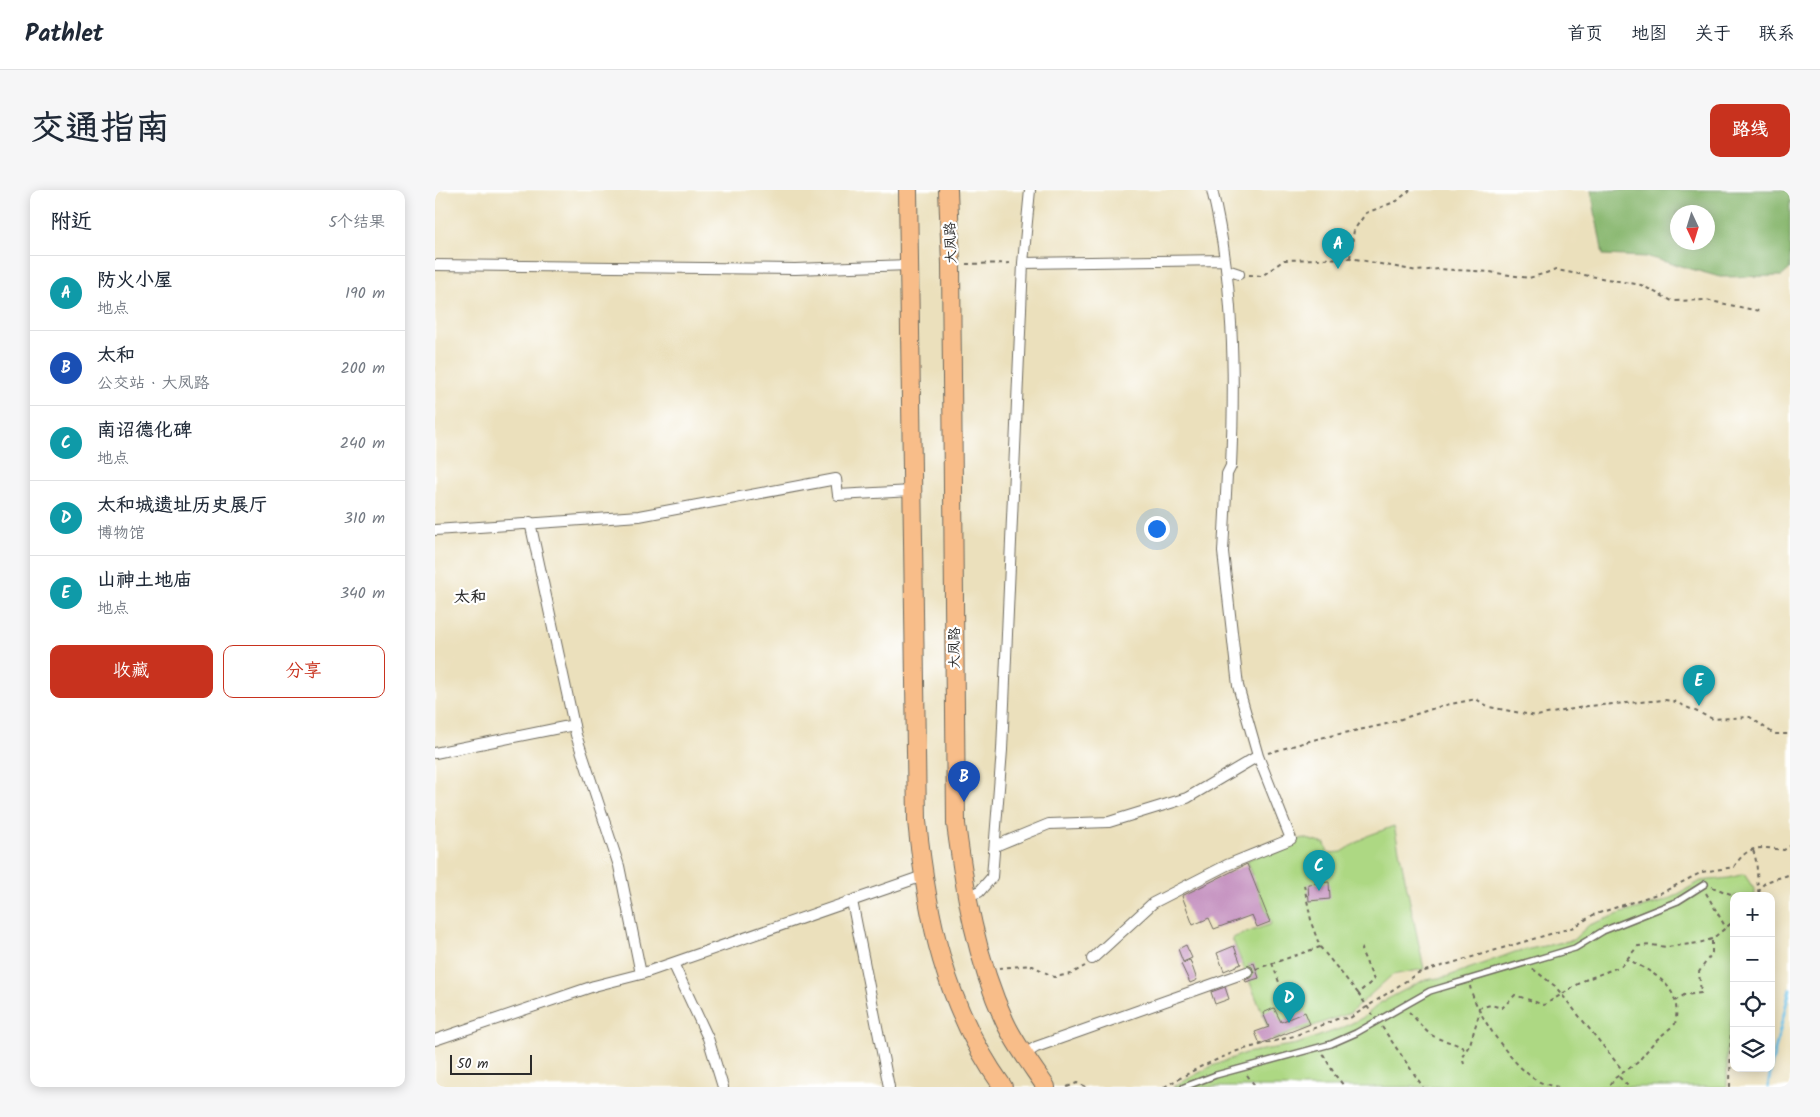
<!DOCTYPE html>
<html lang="zh">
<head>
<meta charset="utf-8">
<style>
	:root { --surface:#fff; --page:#f6f6f7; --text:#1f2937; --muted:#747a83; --line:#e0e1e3; --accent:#c8321e }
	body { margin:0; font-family:Kalam,"LXGW WenKai TC",sans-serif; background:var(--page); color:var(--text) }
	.controls { position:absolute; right:15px; bottom:15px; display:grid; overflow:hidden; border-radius:10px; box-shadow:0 2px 12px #0003 }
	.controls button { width:45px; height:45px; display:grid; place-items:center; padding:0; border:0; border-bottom:1px solid var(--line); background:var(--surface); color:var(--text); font:25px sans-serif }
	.compass { position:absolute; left:1235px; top:15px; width:45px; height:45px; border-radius:50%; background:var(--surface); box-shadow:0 2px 12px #0003; rotate:176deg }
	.scale { position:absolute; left:15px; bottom:12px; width:82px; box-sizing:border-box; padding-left:5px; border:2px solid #2b2b2b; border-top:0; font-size:14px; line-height:18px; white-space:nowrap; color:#2b2b2b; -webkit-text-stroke:4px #fff; paint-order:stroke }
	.you { position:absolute; left:721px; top:338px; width:18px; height:18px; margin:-12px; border:4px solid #fff; border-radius:50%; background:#1a73e8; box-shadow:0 0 0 8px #1a73e833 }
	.badge { display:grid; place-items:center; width:32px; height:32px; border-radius:50%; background:var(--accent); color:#fff; font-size:16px; font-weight:700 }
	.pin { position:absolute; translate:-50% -41px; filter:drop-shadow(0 1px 2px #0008) }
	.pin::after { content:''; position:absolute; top:26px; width:18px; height:15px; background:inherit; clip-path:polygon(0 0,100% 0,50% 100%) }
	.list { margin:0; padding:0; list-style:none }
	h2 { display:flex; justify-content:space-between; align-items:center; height:65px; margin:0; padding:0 20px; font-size:21px }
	h2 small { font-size:16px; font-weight:400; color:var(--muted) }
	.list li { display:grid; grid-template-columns:32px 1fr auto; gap:15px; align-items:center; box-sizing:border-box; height:75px; padding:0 20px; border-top:1px solid var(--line) }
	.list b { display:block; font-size:19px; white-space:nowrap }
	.list p { margin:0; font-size:16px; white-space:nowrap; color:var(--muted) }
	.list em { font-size:16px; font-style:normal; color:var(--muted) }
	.actions { display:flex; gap:10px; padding:15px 20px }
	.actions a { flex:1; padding:11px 0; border:1px solid var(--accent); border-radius:10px; text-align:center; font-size:18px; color:var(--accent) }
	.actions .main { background:var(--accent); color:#fff }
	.icon { flex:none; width:28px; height:28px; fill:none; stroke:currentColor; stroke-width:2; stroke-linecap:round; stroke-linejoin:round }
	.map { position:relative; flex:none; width:1355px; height:897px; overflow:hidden; border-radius:10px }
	header { display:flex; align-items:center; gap:30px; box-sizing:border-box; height:70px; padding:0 25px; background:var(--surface); border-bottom:1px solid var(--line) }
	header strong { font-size:24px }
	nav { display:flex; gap:28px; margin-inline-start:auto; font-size:18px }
	.intro { display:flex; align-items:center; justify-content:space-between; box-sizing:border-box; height:120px; padding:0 30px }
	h1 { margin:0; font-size:35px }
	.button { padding:12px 22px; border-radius:10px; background:var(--accent); color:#fff; font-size:18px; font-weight:700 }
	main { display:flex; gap:30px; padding:0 30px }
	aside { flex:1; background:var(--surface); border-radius:10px; box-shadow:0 2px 12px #0003 }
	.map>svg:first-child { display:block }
	.green { fill:#add883; stroke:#6c8257 }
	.forest { fill:#8ab871; stroke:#5a724e; fill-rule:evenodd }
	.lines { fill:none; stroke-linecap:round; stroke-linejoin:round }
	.stream { stroke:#6dc2e9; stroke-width:3 }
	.building { fill:#c592c0 }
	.lane-casing { stroke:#6e6a5e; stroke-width:8 }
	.street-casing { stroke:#6e6a5e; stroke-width:12 }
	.highway-casing { stroke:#6e6a5e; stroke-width:20 }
	.path { stroke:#6e6a5e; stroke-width:2; stroke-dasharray:4 4; stroke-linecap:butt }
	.lane { stroke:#fff; stroke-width:5 }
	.street { stroke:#fff; stroke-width:10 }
	.highway { stroke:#f8bd89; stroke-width:18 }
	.labels { text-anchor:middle; stroke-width:4.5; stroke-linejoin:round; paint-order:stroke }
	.street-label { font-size:14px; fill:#2b2b2b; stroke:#fff }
	.quarter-label { font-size:16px; font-weight:bold; fill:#2b2b2b; stroke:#fff }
</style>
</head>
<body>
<header>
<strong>Pathlet</strong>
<nav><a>首页</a><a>地图</a><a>关于</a><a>联系</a></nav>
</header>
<div class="intro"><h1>交通指南</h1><a class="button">路线</a></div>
<main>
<aside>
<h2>附近<small>5个结果</small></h2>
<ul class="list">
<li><span class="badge" style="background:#0f9aa8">A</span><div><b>防火小屋</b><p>地点</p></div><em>190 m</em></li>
<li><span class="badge" style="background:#1a4fb4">B</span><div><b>太和</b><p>公交站 · 大凤路</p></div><em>200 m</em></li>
<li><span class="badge" style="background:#0f9aa8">C</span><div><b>南诏德化碑</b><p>地点</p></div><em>240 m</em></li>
<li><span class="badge" style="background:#0f9aa8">D</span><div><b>太和城遗址历史展厅</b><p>博物馆</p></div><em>310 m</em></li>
<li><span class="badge" style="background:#0f9aa8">E</span><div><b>山神土地庙</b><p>地点</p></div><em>340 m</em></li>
</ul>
<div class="actions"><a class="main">收藏</a><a>分享</a></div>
</aside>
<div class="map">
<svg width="1355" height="897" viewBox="0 0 1355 897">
	<rect width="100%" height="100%" fill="#fff"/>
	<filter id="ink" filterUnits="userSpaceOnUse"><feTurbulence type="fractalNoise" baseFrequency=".02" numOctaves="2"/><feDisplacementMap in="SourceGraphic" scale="10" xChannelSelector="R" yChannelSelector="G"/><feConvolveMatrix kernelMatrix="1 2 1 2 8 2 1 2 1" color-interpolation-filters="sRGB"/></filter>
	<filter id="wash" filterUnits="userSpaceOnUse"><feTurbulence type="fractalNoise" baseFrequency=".0096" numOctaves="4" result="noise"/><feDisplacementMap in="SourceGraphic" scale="20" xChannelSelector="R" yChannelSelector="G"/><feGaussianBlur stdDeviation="1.12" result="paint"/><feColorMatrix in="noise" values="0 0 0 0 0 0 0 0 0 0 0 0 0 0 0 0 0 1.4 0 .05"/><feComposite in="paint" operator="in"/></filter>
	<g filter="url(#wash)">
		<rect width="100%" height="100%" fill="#ebe0bc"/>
		<path class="green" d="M959 636 989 779 957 785 915 823 838 850 797 748 836 734 812 670 868 648 890 654 893 663 907 662 932 646Z
			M1309 684 1319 699 1320 706H1299V809L1292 860V897H738L775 877 811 863 862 854 907 838 929 827 945 813 989 790 1011 787 1080 762 1138 750 1154 735 1187 723 1231 711 1266 691 1294 688Z"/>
		<path class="forest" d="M1156 0H1355V79L1347 86 1285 87 1213 67 1168 65ZM1242 22H1272V52H1242Z"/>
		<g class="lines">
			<path class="stream" d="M1336 877 1355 799
				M1333 897 1336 878"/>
		</g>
		<g id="blocks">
			<path class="building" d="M812 674 835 732 822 737 817 725 779 739 774 728 758 735 747 706Z
				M894 692 895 709 874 711 873 694Z
				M751 755 757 768 748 772 743 759Z
				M799 756 806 774 789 781 782 763Z
				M755 770 762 790 755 793 746 774Z
				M819 773 824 788 811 792 810 790 817 787 819 783 817 777 812 775Z
				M790 797 794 809 780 814 776 802Z
				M839 818 846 832 870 822 875 834 825 854 820 842 834 837 828 823Z"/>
		</g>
	</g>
	<g filter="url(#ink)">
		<use href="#blocks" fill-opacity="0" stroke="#6e6a5e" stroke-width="1"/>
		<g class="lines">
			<g class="lane-casing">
				<path id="lane" d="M749 897 781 885 896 854 921 843 995 801 1140 758 1168 741 1243 711 1270 694"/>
			</g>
			<g class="street-casing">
				<path id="street" d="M588 73 790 70
					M0 75 360 79 474 75
					M792 80 804 84
					M95 332 141 545 184 676 206 784
					M0 340 204 326 401 289 403 305 477 301
					M0 563 139 535
					M560 656 614 634 674 632 752 608 823 566
					M531 706 544 702 557 687 567 560 588 73 595 0
					M417 711 454 897
					M657 769 718 713 792 675 856 649 823 566 803 496 788 362 792 284 796 276C800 184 799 90 777 0
					M238 773 273 848 288 897
					M0 850 159 796 206 784 488 686
					M590 864 601 857 812 782"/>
			</g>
			<g class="highway-casing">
				<path id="highway" d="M473 0 482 631C492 728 510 816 568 897
					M513 0 516 74 521 634C530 702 541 769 570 832 580 854 597 876 611 897"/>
			</g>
			<path class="path" d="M915 68 919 40 931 23 962 11 975 0
				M531 74 579 73
				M814 85 827 86 849 70 915 68 982 81 1004 79 1055 82 1094 88 1121 80 1206 95 1237 111 1271 110 1324 121
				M833 563 885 548 948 535 1006 516 1041 509 1054 517 1102 526 1153 516 1230 510 1238 511 1278 529 1315 527 1339 544H1355
				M1318 660C1324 676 1321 689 1324 706
				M869 695 877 735 885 757 923 803 939 790 926 760 928 755
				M1277 697 1301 706
				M1271 703 1291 738
				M1324 703C1327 688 1343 690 1355 684
				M1192 769 1203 756 1216 755 1232 757 1264 753 1277 749 1299 731
				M837 773 856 825
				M564 778 596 775 619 787 636 784 650 776
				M821 779 885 757
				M1098 779 1120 796 1189 882
				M1035 796C1040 823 1078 876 1101 890 1108 894 1116 896 1124 897
				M923 803 938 825
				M1240 811 1249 805 1266 803 1264 782 1277 763V749
				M1043 818 1056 815 1067 818 1080 805 1109 815 1150 790 1186 776 1192 769C1221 784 1248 797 1240 834L1219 852 1202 873 1180 888 1174 897
				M974 822C984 831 988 841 1000 847 1010 852 1022 852 1030 860
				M947 837 988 897
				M888 864 900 885 910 897
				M1029 874 1027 867 1035 854 1045 821
				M812 885 821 897
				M1184 887 1194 897
				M632 897 642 893 652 897
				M729 897 765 877 802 861 859 846 902 829 915 828 983 783 1139 737 1158 725 1228 702 1267 682 1299 677C1313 654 1325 657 1349 660L1355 656
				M1295 897 1296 835 1299 821"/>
			<use href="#lane" class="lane"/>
			<use href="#street" class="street"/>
			<use href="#highway" class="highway"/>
		</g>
	</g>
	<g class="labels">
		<g class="street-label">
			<text transform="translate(515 53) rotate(-92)" y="5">大凤路</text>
			<text transform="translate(519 458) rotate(-90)" y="5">大凤路</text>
		</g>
		<g class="quarter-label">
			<text x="35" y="412">太和</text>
		</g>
	</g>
</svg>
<div class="controls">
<button>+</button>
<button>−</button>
<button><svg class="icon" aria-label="locate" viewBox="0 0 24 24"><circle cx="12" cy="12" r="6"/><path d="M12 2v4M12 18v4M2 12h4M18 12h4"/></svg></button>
<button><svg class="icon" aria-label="layers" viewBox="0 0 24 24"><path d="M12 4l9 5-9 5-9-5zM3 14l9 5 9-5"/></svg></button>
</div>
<svg class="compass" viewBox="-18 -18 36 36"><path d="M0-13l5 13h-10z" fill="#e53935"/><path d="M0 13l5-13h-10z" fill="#747a83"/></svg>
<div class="scale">50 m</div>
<div class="you"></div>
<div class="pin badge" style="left:903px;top:79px;background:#0f9aa8">A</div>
<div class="pin badge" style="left:529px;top:612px;background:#1a4fb4">B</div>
<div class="pin badge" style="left:884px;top:701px;background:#0f9aa8">C</div>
<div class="pin badge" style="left:854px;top:833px;background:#0f9aa8">D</div>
<div class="pin badge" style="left:1264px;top:516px;background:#0f9aa8">E</div>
</div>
</main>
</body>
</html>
